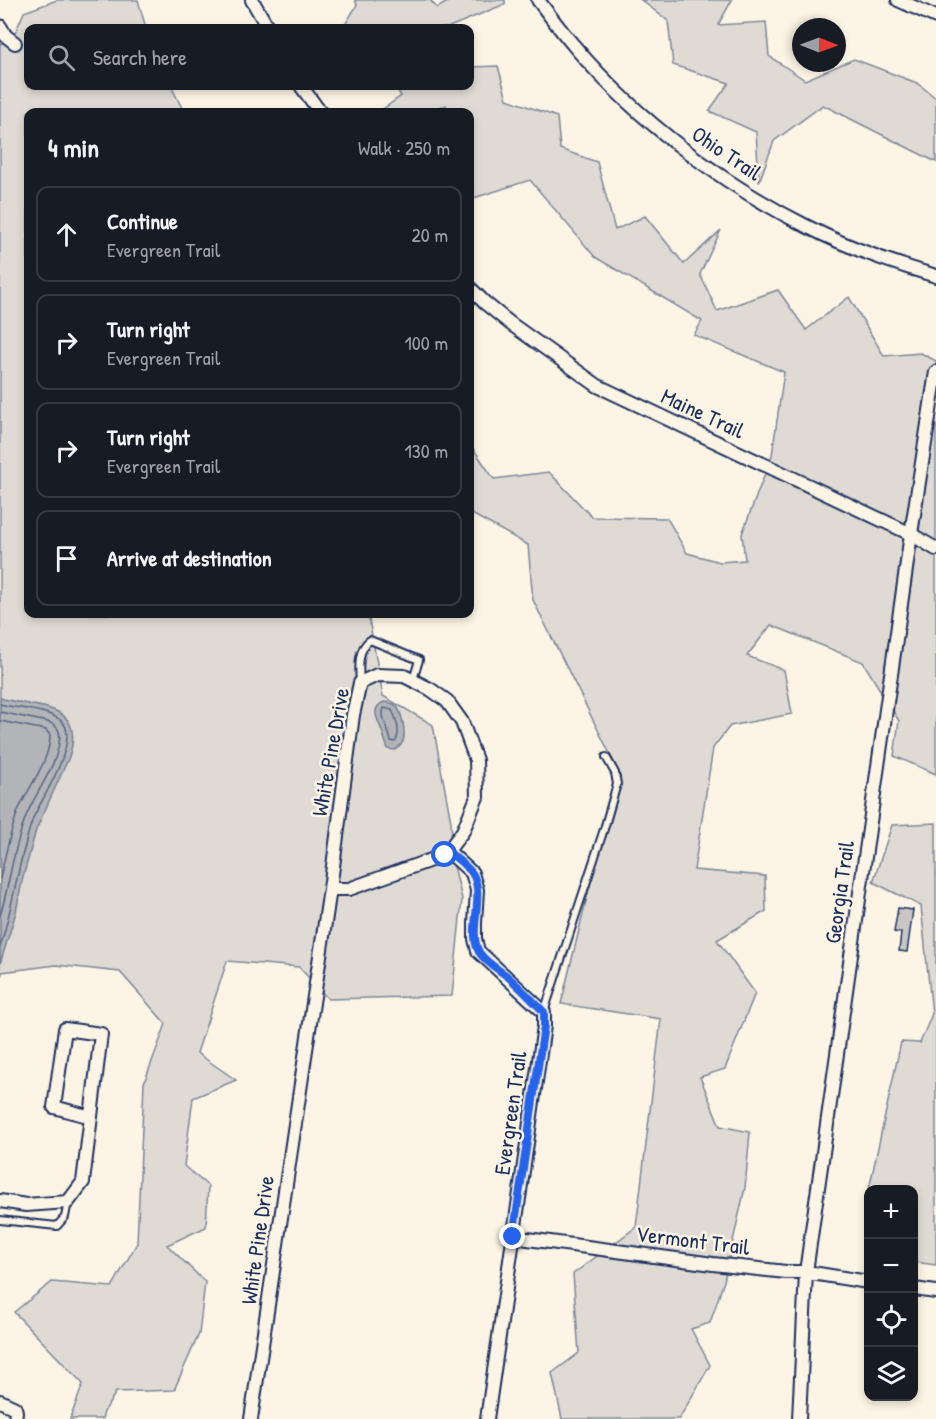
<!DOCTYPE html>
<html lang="en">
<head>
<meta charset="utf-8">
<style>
	:root { --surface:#171b24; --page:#242831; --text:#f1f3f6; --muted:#9ea1a6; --line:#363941 }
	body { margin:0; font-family:"Patrick Hand",sans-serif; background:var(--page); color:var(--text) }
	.controls { position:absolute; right:18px; bottom:18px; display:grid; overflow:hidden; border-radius:12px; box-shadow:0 3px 9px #0003 }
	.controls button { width:54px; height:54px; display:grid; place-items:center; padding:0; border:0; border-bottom:2px solid var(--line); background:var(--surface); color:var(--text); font:30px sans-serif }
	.compass { position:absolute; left:792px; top:18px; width:54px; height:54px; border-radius:50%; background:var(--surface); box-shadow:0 3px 9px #0003; rotate:91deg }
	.stop { position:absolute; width:18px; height:18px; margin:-14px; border:4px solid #2563eb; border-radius:50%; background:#fff }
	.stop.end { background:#2563eb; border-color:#fff; box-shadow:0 2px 6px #0008 }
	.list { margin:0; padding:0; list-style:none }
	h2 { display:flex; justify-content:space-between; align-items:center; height:78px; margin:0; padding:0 24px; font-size:26px }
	h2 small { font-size:20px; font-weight:400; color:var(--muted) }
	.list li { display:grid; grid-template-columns:39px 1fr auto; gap:18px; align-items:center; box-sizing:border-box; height:96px; margin:0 12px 12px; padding:0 12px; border:2px solid var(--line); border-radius:12px }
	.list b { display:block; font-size:22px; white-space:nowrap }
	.list p { margin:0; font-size:20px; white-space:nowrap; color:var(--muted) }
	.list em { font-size:20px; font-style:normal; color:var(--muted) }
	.icon { flex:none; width:33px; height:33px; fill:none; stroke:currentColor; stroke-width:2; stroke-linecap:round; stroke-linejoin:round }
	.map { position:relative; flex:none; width:936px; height:1419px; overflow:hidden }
	.search { position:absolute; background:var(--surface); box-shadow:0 3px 9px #0003; left:24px; top:24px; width:450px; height:66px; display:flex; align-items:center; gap:15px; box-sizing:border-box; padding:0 21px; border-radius:12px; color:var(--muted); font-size:22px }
	.panel { position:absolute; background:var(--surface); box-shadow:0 3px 9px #0003; left:24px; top:108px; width:450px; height:510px; border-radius:12px }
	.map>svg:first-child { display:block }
	.green { fill:#dfdbd4; stroke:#7d8599; stroke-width:1.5 }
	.water { fill:#b2b4b8; stroke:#767f94; stroke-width:1.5 }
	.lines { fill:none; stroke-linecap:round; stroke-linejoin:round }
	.shore { stroke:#576482; stroke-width:1.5 }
	.building { fill:#c8c7c6; stroke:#1b2f5e; stroke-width:1.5 }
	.lane-casing { stroke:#1b2f5e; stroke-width:10 }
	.street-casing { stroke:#1b2f5e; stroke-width:16 }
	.lane { stroke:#fcf5e5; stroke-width:6 }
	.street { stroke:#fcf5e5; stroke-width:12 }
	.route { stroke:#2563eb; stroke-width:8 }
	.labels { text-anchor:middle; stroke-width:5; stroke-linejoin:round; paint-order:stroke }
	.street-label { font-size:22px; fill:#1b2f5e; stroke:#fcf5e5 }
</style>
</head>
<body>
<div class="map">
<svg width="936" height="1419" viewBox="0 0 936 1419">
	<rect width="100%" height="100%" fill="#fcf5e5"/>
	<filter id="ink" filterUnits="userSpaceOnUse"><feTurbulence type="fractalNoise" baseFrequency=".0167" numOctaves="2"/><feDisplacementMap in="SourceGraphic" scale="12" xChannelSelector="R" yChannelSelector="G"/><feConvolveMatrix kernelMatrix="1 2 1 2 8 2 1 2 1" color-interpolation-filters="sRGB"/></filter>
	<g filter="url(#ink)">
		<path class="green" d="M57 0H138L146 28H28V86H171L184 112H28V614H368L383 696 433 725 451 822 454 866 462 899 452 996 328 999 299 967 227 961 197 1053 236 1080 193 1098 184 1166 208 1186 206 1227 167 1245 205 1282 199 1334 174 1390 116 1392 104 1412 102 1419H70L83 1384 14 1312 52 1282 112 1287 137 1243 144 1083 166 1024 120 972 56 965 2 972 0 985V44L12 40 24 12Z
			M355 0H430L437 8 451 0H505V4L447 28H343L357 5Z
			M641 0H732L718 25 766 22 769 56 805 80 854 59 917 83 936 98V162L823 105 774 141 759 182 756 132 709 111 729 83 673 65 668 21Z
			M498 66 507 99 557 117 560 149 597 162 615 230 645 216 684 264 721 230 700 274 717 311 778 290 806 330 849 297 884 356 921 353 936 361V774L894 756 899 721 863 662 771 625 747 656 784 670 792 714 730 726 713 748 694 870 765 876 766 911 717 940 755 993 725 1069 700 1077 720 1126 750 1132 745 1188 724 1281 710 1323 691 1329 710 1365 679 1419H562L552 1373 579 1353 573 1274 636 1227 661 1019 561 1004 618 770 533 600 528 545 470 513V444L494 479 549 472 592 517 667 518 687 553 720 562 745 560 742 534 772 455 784 372 694 335 702 321 595 257 530 180 474 198 470 175V112H451L446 105 423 112H379L401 96 395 86H470V67Z
			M936 823V1265L914 1262V1190L869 1189 901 1042 920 1043 932 1014 921 906 873 882 892 825Z"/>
		<path class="water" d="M0 698C36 709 87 701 69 757L36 830 22 881 16 912 0 964Z
			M384 702C387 702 391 703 394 704 402 709 407 735 402 743 401 746 398 748 395 750L388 749C386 744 385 740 383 734 380 722 368 709 384 702Z"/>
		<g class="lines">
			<path class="shore" d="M0 704C17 709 55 710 64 724 77 743 44 796 35 814 29 826 27 840 23 853 15 884 10 916 0 947
				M384 708 392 710C397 719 401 734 395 742L391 741C389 731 380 717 384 708Z
				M0 712 48 722C59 726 61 732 59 743 56 767 36 792 27 814 13 847 10 883 0 916
				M0 721 46 730 50 735C50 762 28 787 18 811 10 832 5 856 0 879"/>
		</g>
		<path class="building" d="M898 908 913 910 907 952 899 951 901 933 894 932Z"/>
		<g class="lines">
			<g class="lane-casing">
				<path id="lane" d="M360 683C359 669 357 649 370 640L419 660 413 680
					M544 1012 604 829 617 784 615 773 606 757
					M0 1220 57 1226 65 1217 68 1202"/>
			</g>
			<g class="street-casing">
				<path id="street" d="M252 0 268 28
					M538 0C550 16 562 32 575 47 637 120 722 184 808 227 849 248 892 263 936 276
					M898 0 936 17
					M0 26 6 36 15 43
					M301 86 320 112
					M470 288 485 303 511 324 598 386 911 534 936 549
					M448 851 472 873 477 890 475 923V939L478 951 544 1012V1026L487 1419
					M0 1201 26 1205 68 1202 83 1182 101 1034 65 1029 54 1107 91 1117
					M513 1237 713 1264 786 1272H806L868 1282
					M914 1289 936 1292
					M0 1401 15 1408 16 1412 15 1419
					M251 1419 330 889 353 715 360 683 377 675 404 676 430 689 447 701 462 722 476 760 477 797 463 831 445 855 349 889H330
					M799 1419 806 1272 911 534 936 372"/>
			</g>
			<use href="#lane" class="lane"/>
			<use href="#street" class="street"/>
		</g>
	</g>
	<g class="lines" filter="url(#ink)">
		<path class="route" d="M445 855 448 851C454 857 467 866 472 873 486 894 467 931 479 952 485 962 498 969 507 976 520 987 532 1000 544 1012V1026L513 1237"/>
	</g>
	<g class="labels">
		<g class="street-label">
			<text transform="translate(727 153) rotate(34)" y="8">Ohio Trail</text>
			<text transform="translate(703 413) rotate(25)" y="8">Maine Trail</text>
			<text transform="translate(330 752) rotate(-80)" y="8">White Pine Drive</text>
			<text transform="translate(839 892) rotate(-82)" y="8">Georgia Trail</text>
			<text transform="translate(510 1113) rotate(-82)" y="8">Evergreen Trail</text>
			<text transform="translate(257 1240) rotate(-82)" y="8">White Pine Drive</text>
			<text transform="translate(693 1240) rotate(7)" y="8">Vermont Trail</text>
		</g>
	</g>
</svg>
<div class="controls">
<button>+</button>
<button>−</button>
<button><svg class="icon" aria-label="locate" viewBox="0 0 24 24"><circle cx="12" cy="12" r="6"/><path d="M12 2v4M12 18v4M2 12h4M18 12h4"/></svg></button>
<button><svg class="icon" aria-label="layers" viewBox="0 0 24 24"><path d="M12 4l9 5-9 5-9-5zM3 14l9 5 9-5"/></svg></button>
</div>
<svg class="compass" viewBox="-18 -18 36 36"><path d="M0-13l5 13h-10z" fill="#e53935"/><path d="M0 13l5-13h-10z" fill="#9ea1a6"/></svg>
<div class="stop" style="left:445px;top:855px"></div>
<div class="stop end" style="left:513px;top:1237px"></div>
<div class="search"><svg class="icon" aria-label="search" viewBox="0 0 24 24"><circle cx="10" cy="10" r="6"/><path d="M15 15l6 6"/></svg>Search here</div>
<section class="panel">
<h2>4 min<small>Walk · 250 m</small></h2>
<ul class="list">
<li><svg class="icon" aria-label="ahead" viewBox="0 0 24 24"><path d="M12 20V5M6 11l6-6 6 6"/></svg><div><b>Continue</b><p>Evergreen Trail</p></div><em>20 m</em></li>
<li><svg class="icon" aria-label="right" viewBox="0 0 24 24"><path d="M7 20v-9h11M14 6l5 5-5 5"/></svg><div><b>Turn right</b><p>Evergreen Trail</p></div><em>100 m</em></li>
<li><svg class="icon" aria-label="right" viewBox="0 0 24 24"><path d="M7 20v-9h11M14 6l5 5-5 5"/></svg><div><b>Turn right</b><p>Evergreen Trail</p></div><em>130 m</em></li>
<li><svg class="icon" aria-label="arrive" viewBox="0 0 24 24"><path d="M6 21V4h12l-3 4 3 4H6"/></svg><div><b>Arrive at destination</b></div></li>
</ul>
</section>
</div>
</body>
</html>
